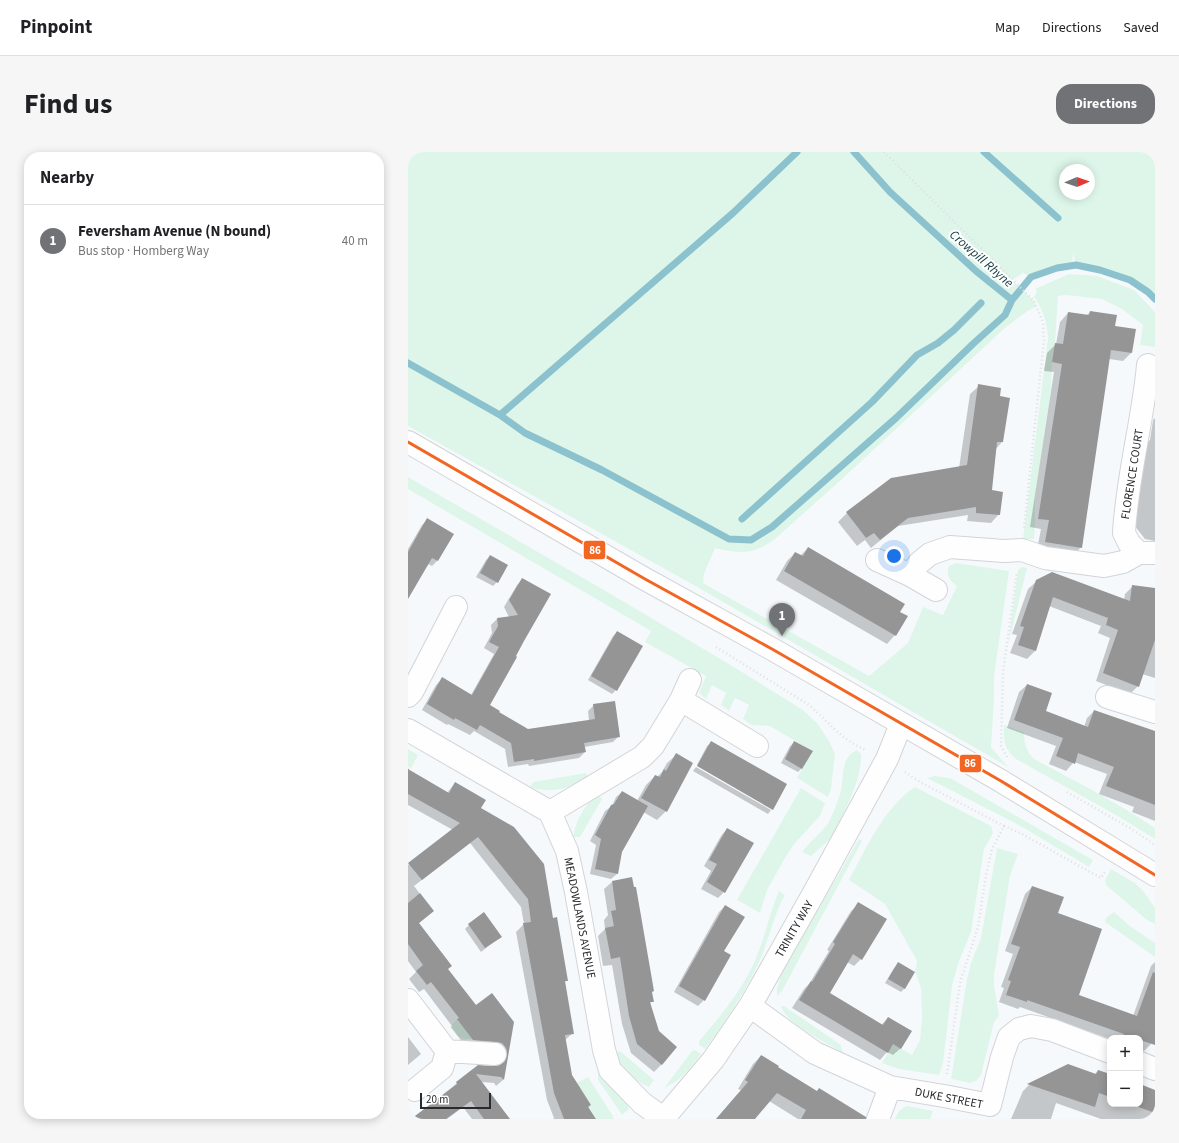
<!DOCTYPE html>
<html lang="en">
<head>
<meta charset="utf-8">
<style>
	:root { --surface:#fff; --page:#f6f6f6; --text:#202124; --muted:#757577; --line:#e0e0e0; --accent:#717275 }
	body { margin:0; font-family:"Source Sans 3",sans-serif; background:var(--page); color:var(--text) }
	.controls { position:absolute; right:12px; bottom:12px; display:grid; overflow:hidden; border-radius:8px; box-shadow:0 2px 10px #0003 }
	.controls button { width:36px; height:36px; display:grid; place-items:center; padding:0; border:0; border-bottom:1px solid var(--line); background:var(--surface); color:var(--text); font:20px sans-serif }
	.compass { position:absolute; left:651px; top:12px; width:36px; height:36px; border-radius:50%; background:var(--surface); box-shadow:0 2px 10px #0003; rotate:88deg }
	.scale { position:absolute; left:12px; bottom:10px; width:71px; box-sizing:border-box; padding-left:4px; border:2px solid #292a2d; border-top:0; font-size:11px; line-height:14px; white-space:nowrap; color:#292a2d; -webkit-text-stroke:3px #fff; paint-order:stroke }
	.you { position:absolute; left:486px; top:404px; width:14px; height:14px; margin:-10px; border:3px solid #fff; border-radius:50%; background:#1a73e8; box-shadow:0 0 0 6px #1a73e833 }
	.badge { display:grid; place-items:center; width:26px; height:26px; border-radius:50%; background:var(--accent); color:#fff; font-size:13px; font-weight:700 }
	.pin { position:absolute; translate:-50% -33px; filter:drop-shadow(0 1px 2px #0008) }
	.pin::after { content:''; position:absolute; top:21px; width:14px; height:12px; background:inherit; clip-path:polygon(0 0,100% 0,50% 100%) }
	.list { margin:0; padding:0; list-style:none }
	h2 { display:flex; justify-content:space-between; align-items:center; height:52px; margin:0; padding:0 16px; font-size:17px }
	h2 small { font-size:13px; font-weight:400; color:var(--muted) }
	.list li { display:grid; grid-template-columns:26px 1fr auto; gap:12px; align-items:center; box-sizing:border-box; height:72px; padding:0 16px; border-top:1px solid var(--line) }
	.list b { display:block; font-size:15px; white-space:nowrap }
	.list p { margin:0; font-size:13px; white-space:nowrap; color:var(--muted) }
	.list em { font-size:13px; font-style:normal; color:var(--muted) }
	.map { position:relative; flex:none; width:747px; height:967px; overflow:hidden; border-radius:16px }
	header { display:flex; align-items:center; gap:24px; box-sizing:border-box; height:56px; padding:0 20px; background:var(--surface); border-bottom:1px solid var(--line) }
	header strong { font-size:19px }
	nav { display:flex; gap:22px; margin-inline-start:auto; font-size:14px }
	.intro { display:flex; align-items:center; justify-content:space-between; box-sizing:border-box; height:96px; padding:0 24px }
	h1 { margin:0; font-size:28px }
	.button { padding:10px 18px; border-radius:16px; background:var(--accent); color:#fff; font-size:14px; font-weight:700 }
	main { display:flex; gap:24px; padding:0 24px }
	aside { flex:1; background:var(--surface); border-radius:16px; box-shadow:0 2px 10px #0003 }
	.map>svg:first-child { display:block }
	.green { fill:#def6ea; fill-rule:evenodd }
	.shadow { fill:#0003 }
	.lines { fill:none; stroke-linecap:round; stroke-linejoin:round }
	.stream { stroke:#8cc2ce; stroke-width:7 }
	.building { fill:#959596 }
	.street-casing { stroke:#d2d4d7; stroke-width:24 }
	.primary-casing { stroke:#d2d4d7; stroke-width:24 }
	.path { stroke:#dddedf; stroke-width:2.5; stroke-dasharray:1 3; stroke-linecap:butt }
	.street { stroke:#fefeff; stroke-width:22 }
	.primary { stroke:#fefeff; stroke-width:22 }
	.bus-1-casing { stroke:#fff; stroke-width:6 }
	.bus-1 { stroke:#f26522; stroke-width:3 }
	.labels { text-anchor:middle; stroke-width:4; stroke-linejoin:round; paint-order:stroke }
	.street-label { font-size:12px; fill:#292a2d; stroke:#fff }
	.water-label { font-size:13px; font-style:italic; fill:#1b4047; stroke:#fff }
	.line-badge { stroke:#fff; stroke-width:1.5 }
	.badge-label { font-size:11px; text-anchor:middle; font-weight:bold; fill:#fff }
</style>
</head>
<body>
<header>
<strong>Pinpoint</strong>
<nav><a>Map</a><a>Directions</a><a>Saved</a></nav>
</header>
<div class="intro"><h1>Find us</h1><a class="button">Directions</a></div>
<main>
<aside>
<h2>Nearby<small></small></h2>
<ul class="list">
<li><span class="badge">1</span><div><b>Feversham Avenue (N bound)</b><p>Bus stop · Homberg Way</p></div><em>40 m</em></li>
</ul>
</aside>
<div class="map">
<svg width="747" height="967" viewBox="0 0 747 967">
	<rect width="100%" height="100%" fill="#f6f9fc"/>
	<path class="green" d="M0 0H575L581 6 576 0H747V147C725 125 698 119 668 113L665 101 664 114 649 116 623 125 615 121 604 128 626 149 628 155 621 158 598 175 434 327 367 387C345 403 332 402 307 396L296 422 295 431 461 524 500 491 515 455 535 463 549 434C541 428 538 424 541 414L548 411 601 419 586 525V547L583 595 600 615 291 436 0 274ZM657 18H681V42H657Z
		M661 122 689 124 726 138 747 160V195L732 193 735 173 714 157 694 147 658 143 650 144 647 191 644 210 643 238 627 344V373L626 387H615L640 186C639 171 635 157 626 145L629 140 627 137Z
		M0 325 196 438 331 518 395 558 410 572 421 589 427 602 423 637 420 645 389 626 404 599 362 574 343 573 335 567 341 553 327 546 321 559 313 553 318 541 304 533 298 547 291 541 298 524 237 490 243 479 0 337Z
		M614 415 619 416 600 493 610 418Z
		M596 573 616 580C616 591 618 599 626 607 667 629 709 650 747 676V687L713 666 608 607C595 595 596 590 596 573Z
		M0 597 10 603 3 616 0 615Z
		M449 598 453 602C454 629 436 658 426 683L420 689 403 704 394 700C401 690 411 683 419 673 424 666 429 650 432 642 437 626 431 606 449 598Z
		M178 621 180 625C161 637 144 642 122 635L125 630Z
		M527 624 542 626 685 708 681 715 609 672 519 626Z
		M507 635 583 674 585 681 576 697 563 780 550 812 544 834 535 911 531 923 491 917 474 911 485 892 504 903 512 888 514 866 513 836 507 820 509 809 477 752 441 728C457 698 477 654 507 635Z
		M393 636 417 651 412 664 386 692 377 706 359 738 352 761 329 748Z
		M190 641 194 647 172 685H165C167 669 178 651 190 641Z
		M451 687 454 689 374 839 369 844V836L374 820Z
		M589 696 610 702 602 724 586 823V833L591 864 586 870 573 923 568 929 562 931 543 927 559 827 563 811 573 786Z
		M703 717 727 731 736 740 747 756V772L739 768 698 733 697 728Z
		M371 739 377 743C364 765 361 791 349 814 335 844 316 871 297 897L291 893V889C310 867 330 843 343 817 356 792 360 764 371 739Z
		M706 760 722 774 747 791V805L697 770 698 766Z
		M373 854H376L433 893 435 901C419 891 377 871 373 854Z
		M49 867 88 887H56L49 884 42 875Z
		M287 898 293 902C281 917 274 928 256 936L284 899Z
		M212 899 246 928 241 935C226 929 212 917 207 901Z
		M193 920 217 948 221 957 214 963 190 928V921Z
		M180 925 205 964 206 967H188L180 955 183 953 175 941 166 932Z
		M500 954 525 959 522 967H487C490 960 492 956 500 954Z"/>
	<path class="shadow" d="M682 160 706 174 723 201 715 209 701 207 673 395 665 404 629 398 633 377 622 375 646 220 636 219 639 201 648 192 652 170 660 161 678 164Z
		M571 234 594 290 588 297 583 339 591 362 583 371 559 369 560 363 490 374 463 396 457 388 449 394 430 370 439 361 551 316 562 242Z
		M747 266V389L737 387 726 373 733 335H731L737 293 742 288 745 268Z
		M19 368 44 382 29 409 24 414 20 412 0 445V397L14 373Z
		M400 396 487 483 479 492 368 428 379 409 387 401 392 404Z
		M82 404 89 430 85 434 68 425 78 408Z
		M115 427V489L81 553 89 560 119 578 181 569 180 559 186 553 211 584 205 590 176 595 177 600 171 606 121 614 120 612 100 615 97 597 66 579 62 583 40 572 39 573 14 558 28 533 34 527 63 543 86 502 76 496 84 481 83 473 89 467 101 465 96 455 109 433Z
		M629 429 716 448 717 442 725 434 747 437V526L734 522 730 534 722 542 688 529 702 486 690 481 693 474 641 454 627 499 619 507 602 501 609 483 604 482 620 437Z
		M209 480 208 538 204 542 180 528 205 484Z
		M619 533 636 560 676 575 679 566 686 559 747 581V669L724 660 726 655 691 642 699 622 666 610 658 619 641 612 648 594 599 576 611 540Z
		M304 590 364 657 289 613 299 594Z
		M387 590 394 616 390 620 373 611 382 594Z
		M268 603 258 659 249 668 235 660 213 700 209 722 203 727 182 722 188 693 182 689 197 659 204 654 208 645 214 640 229 649 238 633 247 624 249 625 254 620 259 611Z
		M288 615 363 658 360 662 285 619Z
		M0 616 1 617 0 618 39 641 47 631 72 656 144 768 159 828 156 831 165 881 157 888 163 923 187 967H145L146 966 139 948 108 780 116 772 113 755 62 691 6 734 25 759 10 772 39 817 68 854 105 870 95 928 88 934 86 931 73 930 101 967H64L55 955 39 967H5L70 914 91 915 93 910 58 895 43 875 44 874 16 837 11 840 1 827 8 820 0 809V713L45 678 0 653Z
		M319 677 316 740 310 746 293 737 303 719 296 714 313 684Z
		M204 730 243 841 244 849 241 853 254 912 246 920 223 901 214 872 204 813 195 814 190 784 197 777 196 768 200 763 196 737Z
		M624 735 649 762 669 843 725 864 743 814 747 810V881L743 892 736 899 732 898V886H702V887L612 855 610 857 591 850 596 836 593 835 605 802 597 799 617 742Z
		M451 752 453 807 446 814 439 810 421 842 473 873 480 866 493 896 485 903 479 900 472 908 384 856 396 837 401 832 421 799 419 798 443 759Z
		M317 754 315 799 322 803 296 848 290 854 266 840 311 760Z
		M61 773 92 785 73 800 57 777Z
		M491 811 497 836 493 840 477 831 486 816Z
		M0 885 13 902 0 913Z
		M353 904 368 916 447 967H390L361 949 345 967H308L333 938 330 937 345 912Z
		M690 919 702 923V952H732V934L747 939V967H693L648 951 643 967H603L615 939 623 931 686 923Z"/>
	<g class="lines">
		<path class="stream" d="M446 0 482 40 568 119 604 148 623 125 649 116 668 113 692 118 722 128 740 140 747 147
			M576 0 650 66
			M0 211 92 263 117 281 194 318 321 387 343 388 364 375 488 266 567 190 597 163 604 148
			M92 263 325 61 389 0
			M334 367 464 250 509 203 530 191 546 178 573 151"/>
	</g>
	<path class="building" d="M682 159 709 163 707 174 728 177 724 201 703 198 674 396 637 390 641 368 630 367 654 212 644 210 647 191 655 192 660 160 681 163Z
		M570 232 593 236 592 244 602 246 595 290H589L584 338 595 340 592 363 568 361V355L500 366 472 388 466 381 458 386 438 360 483 326 559 313Z
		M19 366 46 382 30 409 24 406 0 447V400Z
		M400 395 497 452 492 460 500 464 488 484 376 419 387 400 395 404Z
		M82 403 100 413 90 431 72 421Z
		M644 420 722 449 724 433 747 436V488L731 535 695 521 710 478 698 473 700 466 645 445 628 499 610 493 616 475 612 474 628 428Z
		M114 426 143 442 116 489 108 504 109 505 82 553 92 559 91 560 120 577 187 567 185 552 207 549 212 585 176 591 178 600 126 609V607L106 610 103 591 72 573 69 578 47 566 46 568 19 552 34 525 64 543 91 495 81 490 90 474 89 466 110 463 101 448Z
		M209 479 235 494 209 539 183 524Z
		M619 532 644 541 638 559 680 575 686 558 747 579V653L698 634 706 615 670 601 667 612 648 604 655 586 606 568Z
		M303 589 379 632 365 658 289 614Z
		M386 589 405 599 394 617 377 607Z
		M268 601 285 611 259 660 233 646 247 623 252 625 256 617 258 619Z
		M0 617 41 641 47 630 78 648 73 656 106 675 136 712 145 766 149 765 160 829H157L166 882 157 883 164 923 183 953 180 955 188 967H156L146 941 115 771 123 770 120 747 70 685 14 728 0 711 52 671 0 642Z
		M214 639 240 654 214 700 210 722 187 717 193 687 187 683 203 653 206 652Z
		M319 676 346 691 317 741 299 730 309 712 301 708Z
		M224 725 226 735H228L246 839 244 840 246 850H242L251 879 269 895 254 913 229 892 221 864 212 805 203 807 197 776 206 774 203 759 208 758 204 729Z
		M624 734 656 745 650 761 694 777 671 843 729 864 745 820 747 821V893L732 888V886H715L716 882 619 848V850L598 843 603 829 600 828 612 795 603 792Z
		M12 741 26 759 11 771 44 814 40 817 68 853 84 841 106 870 96 928 93 925 68 922 102 967H76L63 949 38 967H3L49 932 48 930 70 913 86 914 92 913 97 909 99 902 98 896 94 891 88 890 65 888 49 867 51 866 23 830 19 833 8 819 15 813 0 792V751Z
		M450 750 479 767 454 808 445 802 422 841 475 873 480 865 504 879 493 897 485 892 480 901 391 848 403 829 404 830 427 792 425 790Z
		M317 753 337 765 316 799 323 803 297 849 271 834Z
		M76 760 94 785 77 796 60 772Z
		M490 810 507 820 497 837 480 827Z
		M353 903 371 914 370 915 409 939 411 936 458 965V967H393L398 958 369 941 347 967H308L340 930 337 928Z
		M660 912 688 922 690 918 702 922V945L691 941 687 955 619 932Z
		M732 932 747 938V961L722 952H732Z"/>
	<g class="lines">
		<g class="street-casing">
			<path id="street" d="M731 401 721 391 716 381C719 324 735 269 740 213
				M469 408 502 423 528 438
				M502 423 511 411 522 402 542 395 596 399 614 398 637 406 696 414 715 410 731 401H747
				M0 544 4 540 48 455
				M699 545 747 560
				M273 548 282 528
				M0 578 142 660 159 699 168 740 196 898 202 918 234 951 256 967
				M142 660 234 605 245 594 273 548 349 594
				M0 848 39 899 34 916 7 938
				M342 854 407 901 482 935 536 944 582 953 594 905 601 885 611 877 623 874 644 878 702 900
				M39 899 87 902
				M732 911 747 917
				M255 967 305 908 342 854 407 739 479 607 493 572
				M470 967 482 935"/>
		</g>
		<g class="primary-casing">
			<path id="primary" d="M0 290 237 427 364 497 593 629 747 723"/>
		</g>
		<path class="path" d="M476 0 626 149 635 170 636 188 616 376
			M308 495 401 553C421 570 433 588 458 598
			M599 605 593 594 595 520 609 420
			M497 620 512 630 596 674
			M659 640 722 676 747 693
			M539 922 552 831 570 775 578 723 584 697 596 674 614 682 693 726 697 719"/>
		<use href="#street" class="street"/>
		<use href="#primary" class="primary"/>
		<g class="bus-1-casing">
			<path id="bus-1" d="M0 290 237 427 364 497 593 629 747 723"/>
		</g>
		<use href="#bus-1" class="bus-1"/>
	</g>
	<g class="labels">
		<g class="street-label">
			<text transform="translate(724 322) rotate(-81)" y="4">FLORENCE COURT</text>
			<text transform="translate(172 766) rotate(79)" y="4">MEADOWLANDS AVENUE</text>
			<text transform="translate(386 777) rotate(-60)" y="4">TRINITY WAY</text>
			<text transform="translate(541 946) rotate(11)" y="4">DUKE STREET</text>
		</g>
		<g class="water-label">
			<text transform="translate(574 106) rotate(41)" y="5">Crowpill Rhyne</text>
		</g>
	</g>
	<g class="line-badge">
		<rect x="175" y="388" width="23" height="20" rx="4" fill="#f26522"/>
		<rect x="551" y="602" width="23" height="19" rx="4" fill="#f26522"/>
	</g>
	<g class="badge-label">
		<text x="187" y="402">86</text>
		<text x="562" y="615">86</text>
	</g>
</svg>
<div class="controls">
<button>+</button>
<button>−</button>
</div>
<svg class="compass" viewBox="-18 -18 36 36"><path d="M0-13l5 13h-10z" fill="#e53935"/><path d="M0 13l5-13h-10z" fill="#757577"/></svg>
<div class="scale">20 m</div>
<div class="you"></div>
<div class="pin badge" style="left:374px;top:484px">1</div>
</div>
</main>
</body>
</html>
